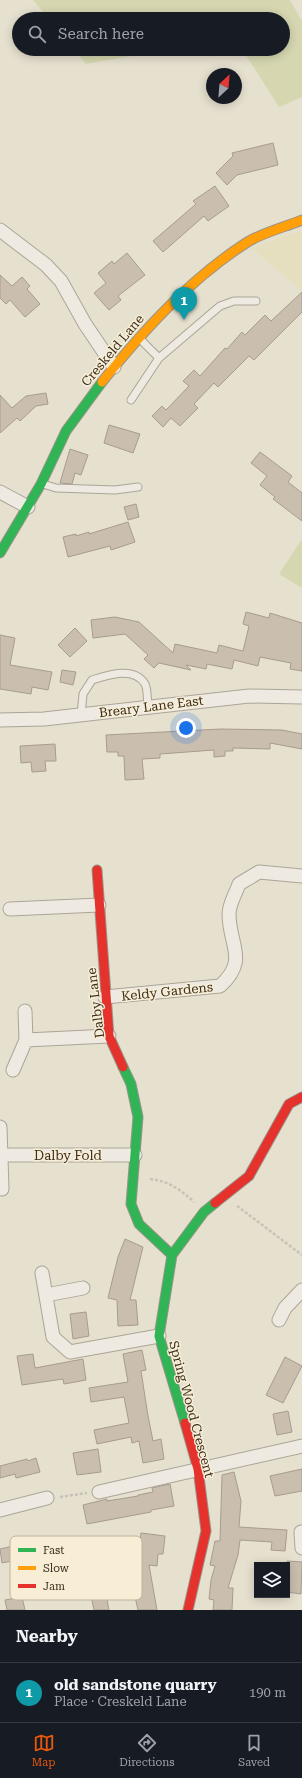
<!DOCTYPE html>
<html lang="en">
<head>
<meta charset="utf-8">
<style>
	:root { --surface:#171b24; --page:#20242c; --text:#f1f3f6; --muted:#9ea1a6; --line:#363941; --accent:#ea580c }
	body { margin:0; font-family:"Roboto Serif",serif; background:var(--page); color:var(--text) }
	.controls { position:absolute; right:12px; bottom:12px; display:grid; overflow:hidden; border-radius:0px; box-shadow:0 2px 10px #0003 }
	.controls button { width:36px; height:36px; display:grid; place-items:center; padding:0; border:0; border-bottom:1px solid var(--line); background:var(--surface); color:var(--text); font:20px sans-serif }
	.compass { position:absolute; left:206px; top:68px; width:36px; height:36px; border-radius:50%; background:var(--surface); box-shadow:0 2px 10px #0003; rotate:26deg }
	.you { position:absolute; left:186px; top:728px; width:14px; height:14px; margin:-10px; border:3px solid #fff; border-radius:50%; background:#1a73e8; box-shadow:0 0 0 6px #1a73e833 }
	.badge { display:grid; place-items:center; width:26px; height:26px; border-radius:50%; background:var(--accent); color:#fff; font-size:13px; font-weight:700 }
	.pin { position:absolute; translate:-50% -33px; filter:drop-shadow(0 1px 2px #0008) }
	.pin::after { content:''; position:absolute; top:21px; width:14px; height:12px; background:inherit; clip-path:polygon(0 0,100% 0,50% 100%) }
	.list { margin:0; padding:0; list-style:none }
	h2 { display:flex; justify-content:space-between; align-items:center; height:52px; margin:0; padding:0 16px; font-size:17px }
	h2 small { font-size:13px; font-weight:400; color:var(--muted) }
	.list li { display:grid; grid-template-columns:26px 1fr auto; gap:12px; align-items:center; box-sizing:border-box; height:60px; padding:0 16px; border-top:1px solid var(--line) }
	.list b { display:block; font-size:15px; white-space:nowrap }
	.list p { margin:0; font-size:13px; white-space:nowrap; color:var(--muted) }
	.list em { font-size:13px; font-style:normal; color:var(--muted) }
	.icon { flex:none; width:22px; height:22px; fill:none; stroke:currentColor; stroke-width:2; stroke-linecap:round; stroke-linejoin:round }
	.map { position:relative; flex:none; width:302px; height:1610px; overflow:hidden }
	.search { position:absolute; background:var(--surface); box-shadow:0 2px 10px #0003; left:12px; right:12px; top:12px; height:44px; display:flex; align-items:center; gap:10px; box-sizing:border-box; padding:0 14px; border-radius:22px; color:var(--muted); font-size:15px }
	.sheet { height:112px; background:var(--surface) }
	nav { display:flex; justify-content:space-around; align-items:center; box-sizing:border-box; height:56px; border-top:1px solid var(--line); background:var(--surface); font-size:11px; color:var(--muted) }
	nav a { display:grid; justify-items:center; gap:2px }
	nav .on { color:var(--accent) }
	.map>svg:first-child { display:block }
	.farmland { fill:#e6dfbf }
	.green { fill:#d6d7b1 }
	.building { fill:#cabeaf; stroke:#a79c8e }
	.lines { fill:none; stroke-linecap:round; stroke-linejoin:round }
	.lane-casing { stroke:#aca597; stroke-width:9 }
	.street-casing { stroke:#aca597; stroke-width:15 }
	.fast-casing { stroke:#9b9488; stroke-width:11 }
	.slow-casing { stroke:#9b9488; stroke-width:11 }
	.jam-casing { stroke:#9b9488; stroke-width:11 }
	.path { stroke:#c7c1b7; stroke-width:2.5; stroke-dasharray:3 2; stroke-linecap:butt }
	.lane { stroke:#eeeae1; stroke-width:7 }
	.street { stroke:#eeeae1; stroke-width:13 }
	.fast { stroke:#30b455; stroke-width:9 }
	.slow { stroke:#ff9f0a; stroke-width:9 }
	.jam { stroke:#e5322d; stroke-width:9 }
	.labels { text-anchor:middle; stroke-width:3; stroke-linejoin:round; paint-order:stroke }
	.street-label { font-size:13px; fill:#3c2d1e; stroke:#f7eed5 }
	.key { fill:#f7eed5; stroke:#bfb49e; stroke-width:1 }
	.key-label { font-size:11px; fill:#3c2d1e }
</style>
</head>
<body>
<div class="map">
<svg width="302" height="1610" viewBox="0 0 302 1610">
	<rect width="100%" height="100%" fill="#e6e0cf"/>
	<path class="farmland" d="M302 230V291L251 248Z"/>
	<path class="green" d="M33 0H290L302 21V97L279 107 242 49H283V19H49Z
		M74 49H171L86 64Z
		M302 539V588L279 574Z"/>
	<path class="building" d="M273 143 278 165 237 175 227 185 216 173 233 156 232 153Z
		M215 186 229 206 208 221 204 216 163 252 153 241 196 204 193 201Z
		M127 253 145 275 118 296 121 300 109 310 94 293 106 283 98 273 112 261 114 264Z
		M0 275 12 286 22 277 30 286 27 289 40 304 25 317 10 300 6 304 0 298Z
		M302 292V312L254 360 249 356 218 387 214 383 194 404 198 408 180 426 171 418 163 427 152 416 162 406 166 410 189 386 183 381 194 370 200 376 225 348 227 349 242 332 245 335 265 315 271 321Z
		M46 393 48 404 36 406 20 421 17 418 0 433V395L12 408 26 396Z
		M109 425 140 434 133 453 104 443Z
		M70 449 88 455 81 475 75 473 72 484 60 483Z
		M260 452 292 476 288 482 302 493V521L273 499 275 497 260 485 267 476 251 463Z
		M136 504 139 517 128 520 124 507Z
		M128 522 135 542 111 550 110 546 68 557 63 537 76 534V536L89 532V534Z
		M246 612 269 618 270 613 302 623V671L290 669 291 663 260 657 258 666 234 660 232 669 207 664 206 669 186 665 191 670 159 663 154 668 144 659 148 655 125 634 93 638 91 620 115 617 139 622 173 653 175 644 217 653 219 645 243 651 249 626 243 624Z
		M75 628 87 641 70 657 58 645Z
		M0 635 15 638 10 665 52 672 48 690 32 687 31 694 0 689Z
		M62 670 76 672 73 685 60 682Z
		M221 729 282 730 302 734V749L270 743V749L233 748V751H225V756L214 757V750L160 754V758L142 759 144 779 125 780 124 756H118V752H107L106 735Z
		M55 744 56 761H45L46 771 32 772 31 762 21 763 20 746Z
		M125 1239 143 1247 130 1300H136L138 1325 118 1326 117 1300 108 1298 118 1257Z
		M86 1312 89 1336 73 1339 70 1314Z
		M142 1350 146 1370 141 1371 148 1416 153 1441 161 1439 164 1459 143 1463 139 1441 132 1443 131 1437 97 1444 94 1430 129 1423 124 1397 91 1402 89 1388 128 1382 123 1354Z
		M33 1354 35 1368 83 1359 86 1380 64 1384 63 1379 22 1385 17 1356Z
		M285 1357 302 1366 283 1403 266 1395Z
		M288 1411 292 1432 277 1435 273 1414Z
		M98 1449 101 1472 77 1475 73 1453Z
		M36 1458 40 1472 16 1478 15 1474 0 1478V1466L27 1459 28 1461Z
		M302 1469V1491L275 1496 270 1476Z
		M234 1472 241 1501 239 1527 287 1530 285 1551 271 1550 272 1542 240 1540 238 1555 228 1588H233L232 1610H213L214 1600 209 1599 211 1580 215 1566 210 1565 215 1541H220L222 1475Z
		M170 1484 174 1506 151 1510V1512L87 1524 83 1505 107 1499V1501L138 1496V1495L153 1492 152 1488Z
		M141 1533 165 1536 163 1554H158L157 1566 149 1565 157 1610H138L133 1588H130L127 1572 137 1569Z
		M53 1537 56 1551 54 1552 55 1557 33 1562 32 1557 2 1563 0 1549Z
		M287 1561 302 1562 301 1594 287 1592Z
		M106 1594 109 1610H94L91 1596Z
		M22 1597 25 1610H7L5 1600Z"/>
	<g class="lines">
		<g class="lane-casing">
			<path id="lane" d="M139 338 159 358
				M131 400 159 358 220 306 234 301H256
				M43 484 56 488 115 490 138 487
				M81 715 83 694 92 680C108 675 134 666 145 684 148 690 147 700 148 707"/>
		</g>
		<g class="street-casing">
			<path id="street" d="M0 230 46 265 61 281 85 324 114 367
				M0 492 28 507
				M0 720 44 719 249 696 302 697
				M10 909 99 905
				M105 997 220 986C249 960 229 945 229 914 229 904 236 893 239 884L259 872 302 876
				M25 1011 26 1040 109 1036
				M13 1070 26 1040
				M0 1127 2 1189
				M1 1155H135
				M42 1273 53 1337 70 1352 159 1336
				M46 1295 83 1288
				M279 1320 285 1308 302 1290
				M99 1492 302 1446
				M0 1510 47 1498
				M301 1532 302 1548"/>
		</g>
		<g class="fast-casing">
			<path id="fast" d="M0 553 41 484 66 431 102 382
				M123 1067 131 1084 138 1117 131 1204 139 1224 172 1255
				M185 1423 159 1336 172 1255 204 1212 215 1203"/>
		</g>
		<g class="slow-casing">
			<path id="slow" d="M102 382C143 331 190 279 246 243 261 233 285 227 302 220"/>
		</g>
		<g class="jam-casing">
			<path id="jam" d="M97 870 109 1036 123 1067
				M215 1203 249 1176 289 1104 302 1097
				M185 1423 198 1469 206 1531 188 1610"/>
		</g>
		<path class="path" d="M150 1179C168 1181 180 1189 194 1202
			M237 1206 302 1255
			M60 1497 87 1493"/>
		<use href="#lane" class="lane"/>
		<use href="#street" class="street"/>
		<use href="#fast" class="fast"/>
		<use href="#slow" class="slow"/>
		<use href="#jam" class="jam"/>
	</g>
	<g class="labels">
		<g class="street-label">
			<text transform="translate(112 350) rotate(-50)" y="5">Creskeld Lane</text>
			<text transform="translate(151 706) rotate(-7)" y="5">Breary Lane East</text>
			<text transform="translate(167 991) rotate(-6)" y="5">Keldy Gardens</text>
			<text transform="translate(95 1003) rotate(-97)" y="5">Dalby Lane</text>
			<text x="68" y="1160">Dalby Fold</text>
			<text transform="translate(192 1409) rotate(75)" y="5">Spring Wood Crescent</text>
		</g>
	</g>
	<rect x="10" y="1536" width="132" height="64" rx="6" class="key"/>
	<rect x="18" y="1548" width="18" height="4" fill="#30b455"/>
	<rect x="18" y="1566" width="18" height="4" fill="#ff9f0a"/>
	<rect x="18" y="1584" width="18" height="4" fill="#e5322d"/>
	<g class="key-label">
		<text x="43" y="1554">Fast</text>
		<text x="43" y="1572">Slow</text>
		<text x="43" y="1590">Jam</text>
	</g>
</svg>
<div class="controls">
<button><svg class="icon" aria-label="layers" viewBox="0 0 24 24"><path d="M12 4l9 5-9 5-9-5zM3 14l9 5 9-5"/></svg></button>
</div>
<svg class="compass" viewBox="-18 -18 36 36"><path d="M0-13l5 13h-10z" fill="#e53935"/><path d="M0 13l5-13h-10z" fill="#9ea1a6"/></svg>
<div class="you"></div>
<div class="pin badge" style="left:184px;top:320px;background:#0f9aa8">1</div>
<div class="search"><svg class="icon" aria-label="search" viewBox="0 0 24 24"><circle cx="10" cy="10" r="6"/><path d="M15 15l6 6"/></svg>Search here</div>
</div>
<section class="sheet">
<h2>Nearby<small></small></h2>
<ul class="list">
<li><span class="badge" style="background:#0f9aa8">1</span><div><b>old sandstone quarry</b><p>Place · Creskeld Lane</p></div><em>190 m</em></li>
</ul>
</section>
<nav>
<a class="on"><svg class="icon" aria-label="map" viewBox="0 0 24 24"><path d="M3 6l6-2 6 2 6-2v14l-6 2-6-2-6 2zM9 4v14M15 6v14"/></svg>Map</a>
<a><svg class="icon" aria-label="directions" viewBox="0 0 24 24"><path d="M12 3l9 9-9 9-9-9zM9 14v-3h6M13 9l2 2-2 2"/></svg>Directions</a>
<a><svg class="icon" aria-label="saved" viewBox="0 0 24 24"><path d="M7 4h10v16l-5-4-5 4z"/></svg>Saved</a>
</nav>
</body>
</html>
